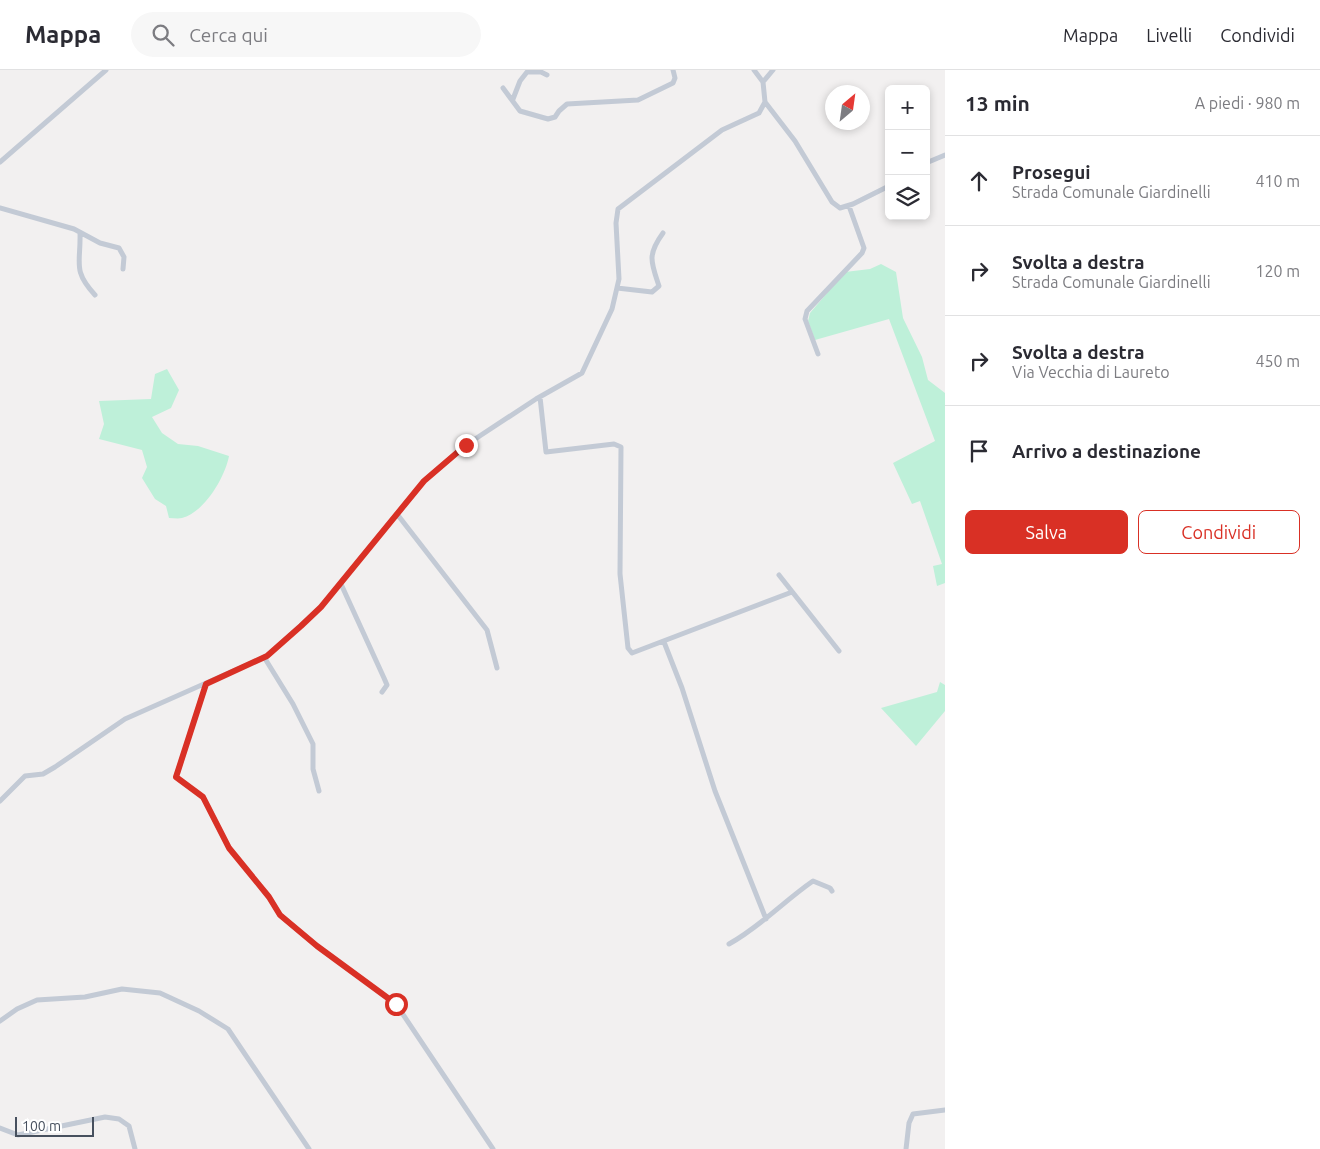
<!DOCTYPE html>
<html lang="it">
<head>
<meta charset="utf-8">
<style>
	:root { --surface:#fff; --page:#f7f7f7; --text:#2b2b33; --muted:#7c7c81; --line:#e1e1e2; --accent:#d93025 }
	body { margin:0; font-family:Ubuntu,sans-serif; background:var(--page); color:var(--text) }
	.controls { position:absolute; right:15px; top:15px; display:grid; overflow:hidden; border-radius:8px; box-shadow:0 2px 8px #0003 }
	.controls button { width:45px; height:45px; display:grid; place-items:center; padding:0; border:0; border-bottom:1px solid var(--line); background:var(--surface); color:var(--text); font:25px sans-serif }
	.compass { position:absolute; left:825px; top:15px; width:45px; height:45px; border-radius:50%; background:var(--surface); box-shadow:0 2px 8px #0003; rotate:29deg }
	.scale { position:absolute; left:15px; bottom:12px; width:79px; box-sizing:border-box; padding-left:5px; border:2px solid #47505e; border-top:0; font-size:14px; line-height:18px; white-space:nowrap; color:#47505e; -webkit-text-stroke:4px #fff; paint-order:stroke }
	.stop { position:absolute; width:15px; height:15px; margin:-11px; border:4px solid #d93025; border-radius:50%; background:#fff }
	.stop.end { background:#d93025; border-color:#fff; box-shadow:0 1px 5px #0008 }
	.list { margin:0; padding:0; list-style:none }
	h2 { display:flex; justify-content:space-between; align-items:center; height:65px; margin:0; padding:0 20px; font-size:21px }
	h2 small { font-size:16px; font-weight:400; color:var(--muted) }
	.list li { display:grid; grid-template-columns:32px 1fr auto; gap:15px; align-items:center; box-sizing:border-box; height:90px; padding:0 20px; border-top:1px solid var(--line) }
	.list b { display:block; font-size:19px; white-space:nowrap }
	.list p { margin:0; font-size:16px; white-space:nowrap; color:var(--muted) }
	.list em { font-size:16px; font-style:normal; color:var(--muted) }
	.actions { display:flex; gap:10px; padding:15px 20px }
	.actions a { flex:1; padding:11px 0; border:1px solid var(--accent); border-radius:8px; text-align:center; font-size:18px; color:var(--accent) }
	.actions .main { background:var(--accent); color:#fff }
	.icon { flex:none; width:28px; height:28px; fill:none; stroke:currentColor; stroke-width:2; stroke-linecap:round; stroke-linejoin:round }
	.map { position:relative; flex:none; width:945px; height:1079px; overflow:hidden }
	header { display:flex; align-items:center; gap:30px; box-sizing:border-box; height:70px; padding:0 25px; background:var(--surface); border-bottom:1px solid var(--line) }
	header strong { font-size:24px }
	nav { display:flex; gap:28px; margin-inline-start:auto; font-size:18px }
	.search { width:350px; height:45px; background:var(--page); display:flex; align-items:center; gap:12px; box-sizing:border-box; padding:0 18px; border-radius:28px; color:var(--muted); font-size:19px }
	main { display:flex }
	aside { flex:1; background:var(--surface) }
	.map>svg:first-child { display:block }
	.green { fill:#bef0d9 }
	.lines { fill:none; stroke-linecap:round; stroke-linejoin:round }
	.minor { stroke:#c3cad5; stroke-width:5 }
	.route { stroke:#d93025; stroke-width:6 }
</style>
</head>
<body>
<header>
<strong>Mappa</strong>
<div class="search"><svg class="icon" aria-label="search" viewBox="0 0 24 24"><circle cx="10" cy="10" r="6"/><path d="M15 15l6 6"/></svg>Cerca qui</div>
<nav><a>Mappa</a><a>Livelli</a><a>Condividi</a></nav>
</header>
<main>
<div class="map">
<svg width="945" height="1079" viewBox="0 0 945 1079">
	<rect width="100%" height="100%" fill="#f2f0f0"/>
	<path class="green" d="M881 194 896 202 903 248 922 287 928 310 945 323V513L937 516 933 496 942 494 920 431 912 434 893 393 935 371 889 249 815 270 808 251 810 243 845 202 870 199Z
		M167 299 179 320 171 338 152 347 162 363 178 374 198 376 229 386C225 407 205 442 182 448 178 449 173 448 169 448L166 436 155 429 142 408 147 397 142 380 99 369 104 354 99 331 151 329 155 304Z
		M940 612 945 615V641L916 676 881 638 937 622Z"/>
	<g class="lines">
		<path class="minor" d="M754 0 763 12
			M503 18 520 41 548 49 555 47 559 41 567 34 638 30 673 13 675 8 673 0
			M513 29 520 11 527 2H541L547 5
			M765 32 795 71 832 132 840 138 853 134 889 116
			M0 92 106 0
			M926 93 945 85
			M0 138 74 159 100 173 119 178 124 187 123 199
			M80 163C81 193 72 200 95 225
			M617 218 652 222 659 216C651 192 647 185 663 163
			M818 284 805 249 807 241 862 183 864 178 849 136
			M540 327 546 382 614 374 621 377 620 504 628 578 632 583 792 522
			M397 444 487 560 497 598
			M779 505 839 581
			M341 514 384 608 387 615 382 622
			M664 572 682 618 715 721 766 849
			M264 587 293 634 313 674V699L319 721
			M206 614 176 707 203 727 229 778 269 827 280 845 317 876 396 934 493 1079
			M0 731 25 706 43 704 55 697 125 649 267 586 321 537 424 411 466 375 536 329 582 303 612 239 619 209 616 153 618 139 722 60 759 43 765 32 763 12 773 0
			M729 874C760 857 784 831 813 811L830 818 832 821
			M0 951 17 939 37 930 85 927 122 919 160 923 199 941 228 959 309 1079
			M0 1058 18 1065 105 1047 119 1049 129 1056 135 1079
			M906 1079 909 1053 913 1044 945 1040"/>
	</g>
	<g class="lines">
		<path class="route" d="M396 934 317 876 280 845 269 827 229 778 203 727 176 707 206 614 267 586 301 556 321 537 424 411 466 375"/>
	</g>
</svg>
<div class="controls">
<button>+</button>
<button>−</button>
<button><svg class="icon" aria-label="layers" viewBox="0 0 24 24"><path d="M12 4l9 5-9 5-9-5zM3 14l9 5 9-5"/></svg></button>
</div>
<svg class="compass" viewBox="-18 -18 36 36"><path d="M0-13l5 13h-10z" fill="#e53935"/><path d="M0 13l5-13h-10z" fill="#7c7c81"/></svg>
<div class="scale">100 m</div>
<div class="stop" style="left:396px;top:934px"></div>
<div class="stop end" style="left:466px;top:375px"></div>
</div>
<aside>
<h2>13 min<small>A piedi · 980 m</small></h2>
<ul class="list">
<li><svg class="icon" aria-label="ahead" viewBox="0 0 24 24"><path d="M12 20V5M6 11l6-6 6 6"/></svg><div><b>Prosegui</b><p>Strada Comunale Giardinelli</p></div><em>410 m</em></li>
<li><svg class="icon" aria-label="right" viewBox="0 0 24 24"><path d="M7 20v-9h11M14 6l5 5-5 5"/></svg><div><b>Svolta a destra</b><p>Strada Comunale Giardinelli</p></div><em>120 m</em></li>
<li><svg class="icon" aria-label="right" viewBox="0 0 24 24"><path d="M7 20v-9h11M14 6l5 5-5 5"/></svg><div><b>Svolta a destra</b><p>Via Vecchia di Laureto</p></div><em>450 m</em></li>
<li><svg class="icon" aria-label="arrive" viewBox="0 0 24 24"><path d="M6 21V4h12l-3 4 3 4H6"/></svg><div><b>Arrivo a destinazione</b></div></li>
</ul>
<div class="actions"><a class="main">Salva</a><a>Condividi</a></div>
</aside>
</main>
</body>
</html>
